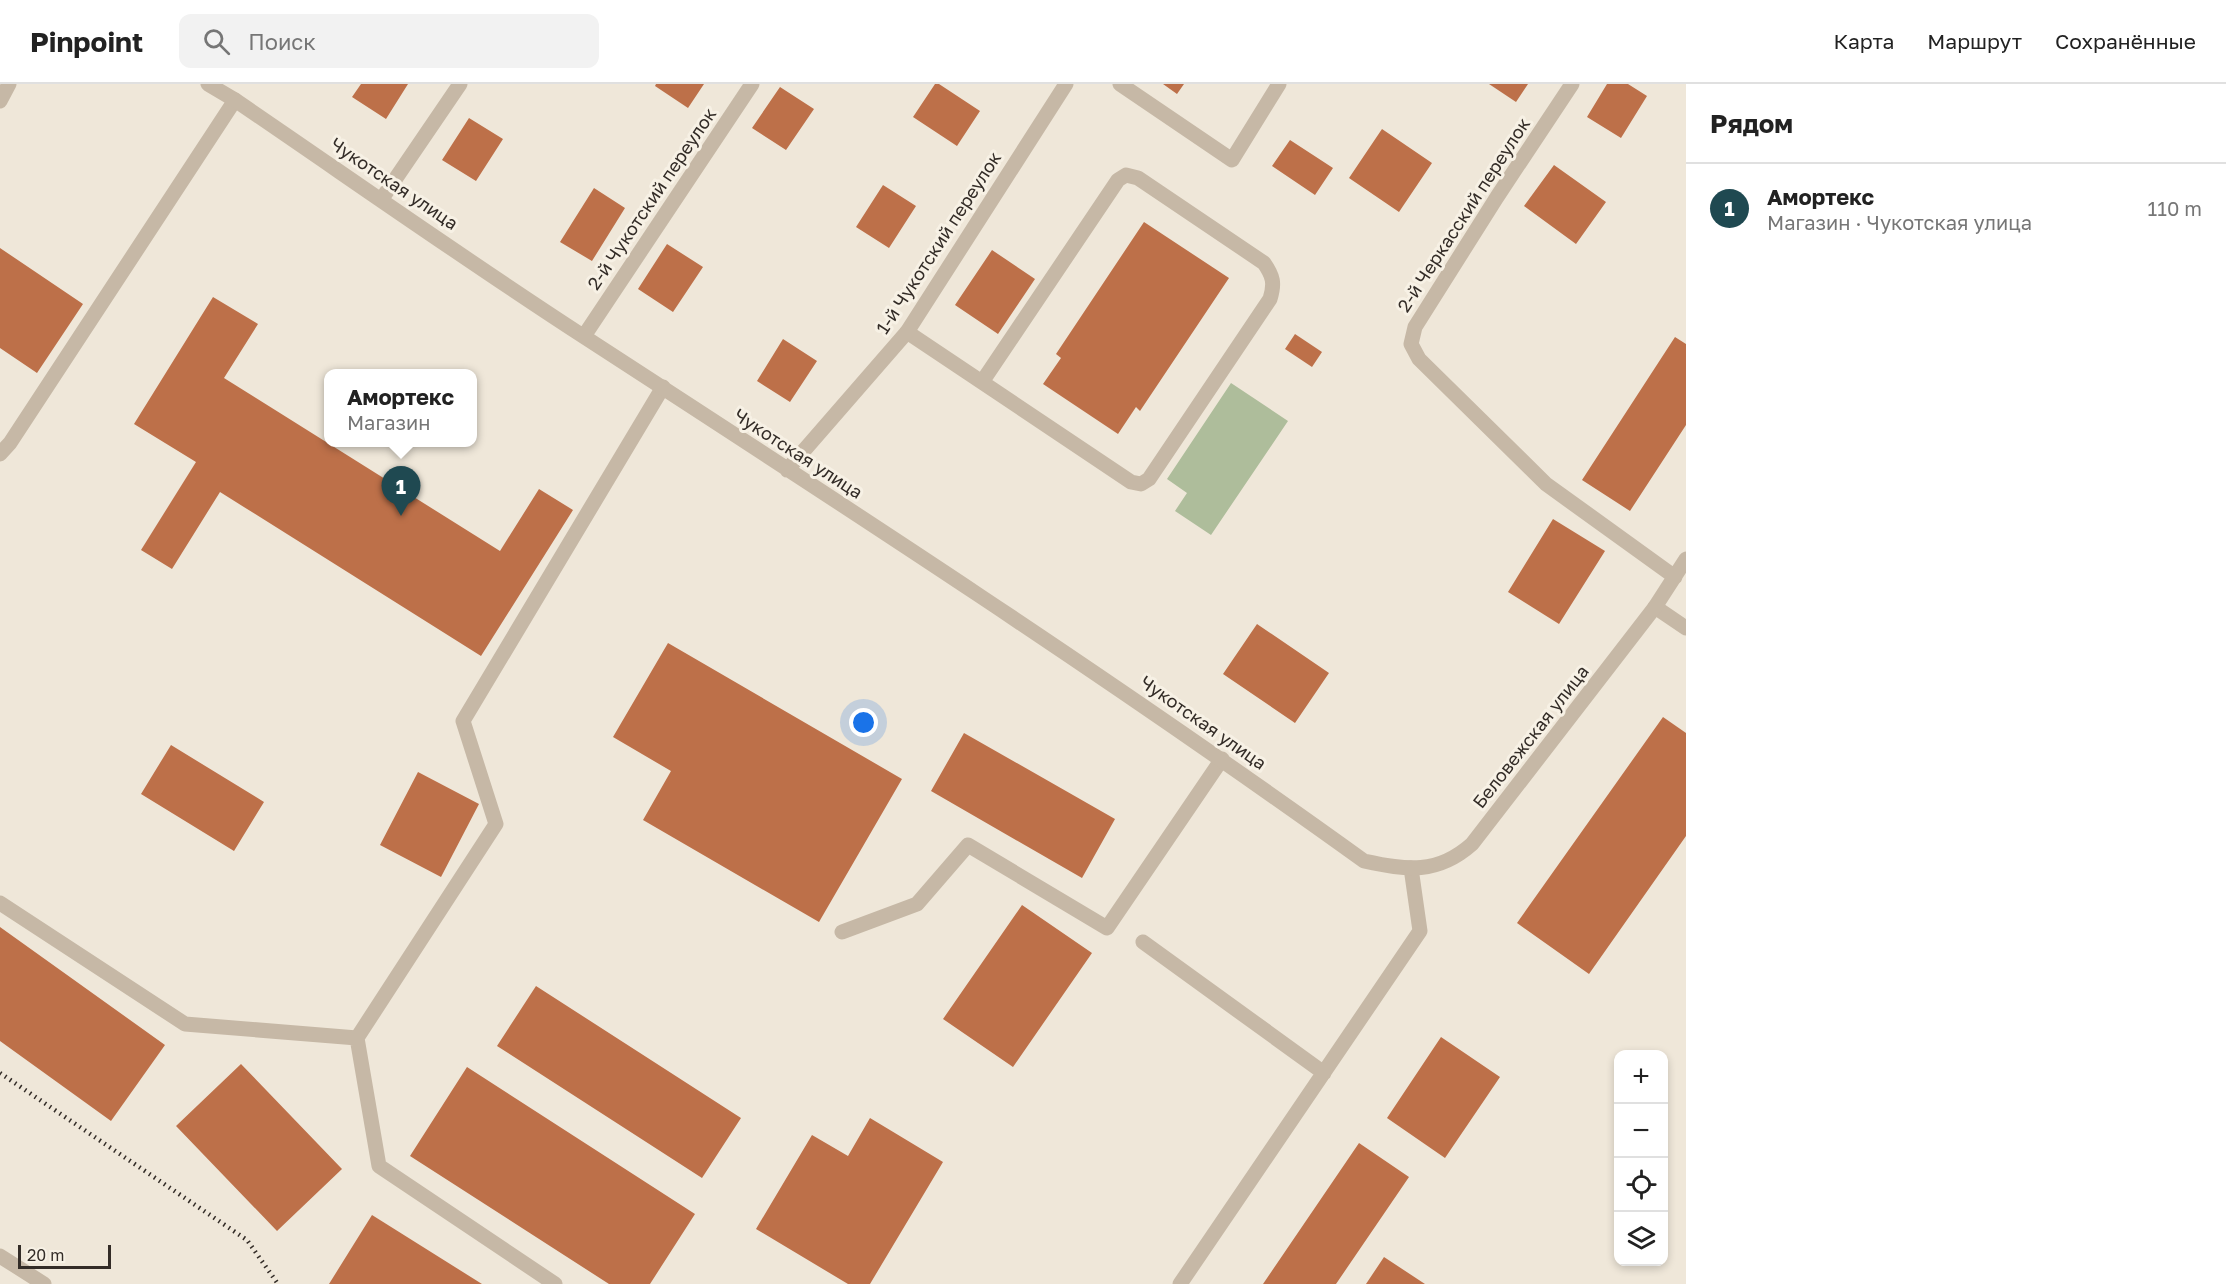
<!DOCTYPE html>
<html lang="ru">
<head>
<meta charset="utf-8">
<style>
	:root { --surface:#fff; --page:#f2f2f2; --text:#222; --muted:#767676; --line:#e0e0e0; --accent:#1f4951 }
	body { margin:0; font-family:"Golos Text",sans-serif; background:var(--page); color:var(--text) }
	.controls { position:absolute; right:18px; bottom:18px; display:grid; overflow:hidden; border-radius:12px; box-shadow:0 3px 9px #0003 }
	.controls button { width:54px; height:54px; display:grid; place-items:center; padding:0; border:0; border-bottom:2px solid var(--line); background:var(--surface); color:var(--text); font:30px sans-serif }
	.scale { position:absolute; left:18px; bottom:15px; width:93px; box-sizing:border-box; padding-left:6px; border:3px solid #332c27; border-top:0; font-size:16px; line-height:21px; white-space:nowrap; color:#332c27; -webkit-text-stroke:4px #f7f1e5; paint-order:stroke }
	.you { position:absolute; left:864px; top:639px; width:21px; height:21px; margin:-15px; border:4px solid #fff; border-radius:50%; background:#1a73e8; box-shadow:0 0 0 9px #1a73e833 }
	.badge { display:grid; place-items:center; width:39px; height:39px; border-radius:50%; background:var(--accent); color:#fff; font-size:20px; font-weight:700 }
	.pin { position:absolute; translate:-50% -50px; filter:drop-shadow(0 2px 3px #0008) }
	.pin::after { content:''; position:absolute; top:32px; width:21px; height:18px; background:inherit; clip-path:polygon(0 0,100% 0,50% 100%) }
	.popup { position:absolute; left:324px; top:285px; width:153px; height:78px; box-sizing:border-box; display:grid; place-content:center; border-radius:12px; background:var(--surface); filter:drop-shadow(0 2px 4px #0005); font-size:20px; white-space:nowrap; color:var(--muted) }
	.popup b { font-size:22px; color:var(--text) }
	.popup::after { content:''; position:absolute; left:50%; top:100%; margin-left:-12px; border:12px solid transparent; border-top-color:var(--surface) }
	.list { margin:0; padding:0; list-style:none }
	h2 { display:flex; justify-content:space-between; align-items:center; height:78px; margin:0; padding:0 24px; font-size:26px }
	h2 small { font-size:20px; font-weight:400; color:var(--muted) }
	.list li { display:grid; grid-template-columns:39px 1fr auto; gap:18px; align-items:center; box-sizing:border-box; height:90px; padding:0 24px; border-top:2px solid var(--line) }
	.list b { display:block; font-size:22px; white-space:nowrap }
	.list p { margin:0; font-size:20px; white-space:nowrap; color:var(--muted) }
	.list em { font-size:20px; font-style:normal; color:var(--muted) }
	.icon { flex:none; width:33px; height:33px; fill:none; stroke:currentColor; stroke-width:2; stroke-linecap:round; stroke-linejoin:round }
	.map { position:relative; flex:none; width:1686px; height:1200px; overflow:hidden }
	header { display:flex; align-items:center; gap:36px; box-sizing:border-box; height:84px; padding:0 30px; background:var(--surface); border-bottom:2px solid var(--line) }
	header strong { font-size:28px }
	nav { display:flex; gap:33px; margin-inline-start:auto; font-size:21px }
	.search { width:420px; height:54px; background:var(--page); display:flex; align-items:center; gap:15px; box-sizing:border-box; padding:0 21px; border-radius:12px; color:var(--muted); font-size:22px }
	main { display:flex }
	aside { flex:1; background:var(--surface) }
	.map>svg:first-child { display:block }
	.green { fill:#aebd9b }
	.building { fill:#bd7049 }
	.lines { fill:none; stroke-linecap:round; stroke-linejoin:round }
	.service { stroke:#c6b8a6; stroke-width:15 }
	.minor { stroke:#c6b8a6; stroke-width:15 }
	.rail { stroke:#332c27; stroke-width:4.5; stroke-dasharray:1.5 4.5; stroke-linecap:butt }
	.labels { text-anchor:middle; stroke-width:6; stroke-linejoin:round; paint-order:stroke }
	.street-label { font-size:18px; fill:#332c27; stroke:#f7f1e5 }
</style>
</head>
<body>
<header>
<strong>Pinpoint</strong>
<div class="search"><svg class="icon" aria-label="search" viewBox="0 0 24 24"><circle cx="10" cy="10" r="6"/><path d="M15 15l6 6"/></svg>Поиск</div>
<nav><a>Карта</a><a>Маршрут</a><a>Сохранённые</a></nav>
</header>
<main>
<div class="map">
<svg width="1686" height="1200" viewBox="0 0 1686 1200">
	<rect width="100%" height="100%" fill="#efe7d9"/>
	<path class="green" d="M1231 299 1288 337 1211 451 1175 427 1187 409 1167 395Z"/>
	<path class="building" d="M361 0H408L386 35 352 13Z
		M656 0H704L688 24 655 2Z
		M935 0H939L980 27 957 62 913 33Z
		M1163 0H1184L1177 10Z
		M1489 0H1528L1516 18Z
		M1607 0H1628L1647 12 1621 54 1587 33Z
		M780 3 814 25 786 66 752 44Z
		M469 34 503 55 476 97 442 76Z
		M1382 45 1432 79 1399 128 1349 94Z
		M1290 56 1333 84 1315 111 1272 82Z
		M1554 81 1606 118 1576 160 1524 122Z
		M883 101 916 122 889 164 856 143Z
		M594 104 625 124 592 177 560 158Z
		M1144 138 1229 194 1140 327 1136 323 1118 350 1043 300 1061 274 1056 270Z
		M667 160 703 183 673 228 638 205Z
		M0 164 83 220 37 289 0 264Z
		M992 166 1035 195 998 250 955 221Z
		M213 213 258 240 224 294 500 467 539 405 573 426 481 572 220 408 172 485 141 466 196 378 134 340Z
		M1295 250 1322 268 1312 283 1285 265Z
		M1675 253 1686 260V341L1630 427 1582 396Z
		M783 255 817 277 790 318 757 297Z
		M1553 435 1605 467 1559 540 1508 508Z
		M1257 540 1329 589 1295 639 1223 590Z
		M668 559 902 695 819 838 643 736 671 687 613 653Z
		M1663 633 1686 649V752L1589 890 1517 839Z
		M964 649 1115 735 1082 794 931 707Z
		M171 661 264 718 234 767 141 710Z
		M418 688 479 720 441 793 380 761Z
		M1022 821 1092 869 1013 983 943 935Z
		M0 843 165 961 111 1037 0 957Z
		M536 902 741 1034 702 1094 497 962Z
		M1441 953 1500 993 1445 1074 1387 1034Z
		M241 980 342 1085 277 1147 176 1042Z
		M467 983 695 1130 650 1200H609L410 1072Z
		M870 1034 943 1078 870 1200H848L756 1145 812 1051 848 1072Z
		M1359 1059 1409 1093 1336 1200H1263Z
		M372 1131 482 1200H329Z
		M1384 1173 1425 1200H1366Z"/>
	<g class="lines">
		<path class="service" d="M0 17 9 0
			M907 248 1131 398 1141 400 1149 395 1270 215C1275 199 1273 192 1264 179L1138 94 1126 91 1118 96 982 298
			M0 370 10 359 235 16
			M1655 523 1686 544
			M0 819 185 940 357 954
			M842 848 917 820 968 761 1107 844 1222 675
			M1143 858 1324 989
			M0 1172 44 1200
			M555 1200 379 1082 357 954 496 740 463 637 663 303
			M1180 1200 1420 847 1411 784"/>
		<path class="minor" d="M208 0 235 16C351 95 467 177 586 254 848 424 1110 594 1364 777 1407 786 1437 791 1472 760L1655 523 1686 475
			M1120 0 1232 76 1279 0
			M1572 0 1497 113 1415 243 1411 260 1419 275 1546 400 1675 493
			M381 116 460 0
			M584 252 752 0
			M787 386 907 248 1066 0"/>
		<path class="rail" d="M0 989 247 1156 278 1200"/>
	</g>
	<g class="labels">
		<g class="street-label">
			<text transform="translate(394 100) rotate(34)" y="6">Чукотская улица</text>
			<text transform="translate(652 115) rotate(-56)" y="6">2-й Чукотский переулок</text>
			<text transform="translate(1464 131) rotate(-57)" y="6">2-й Черкасский переулок</text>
			<text transform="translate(939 159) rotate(-57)" y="6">1-й Чукотский переулок</text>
			<text transform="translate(798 370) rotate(33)" y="6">Чукотская улица</text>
			<text transform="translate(1203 639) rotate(35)" y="6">Чукотская улица</text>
			<text transform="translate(1531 653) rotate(-52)" y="6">Беловежская улица</text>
		</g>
	</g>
</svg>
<div class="controls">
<button>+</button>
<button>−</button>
<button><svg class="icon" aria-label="locate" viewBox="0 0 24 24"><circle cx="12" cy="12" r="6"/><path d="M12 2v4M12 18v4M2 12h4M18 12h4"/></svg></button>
<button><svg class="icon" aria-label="layers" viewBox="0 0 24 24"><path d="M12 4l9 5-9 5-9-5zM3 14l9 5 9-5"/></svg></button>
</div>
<div class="scale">20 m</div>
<div class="you"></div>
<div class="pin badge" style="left:401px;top:432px">1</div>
<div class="popup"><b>Амортекс</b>Магазин</div>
</div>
<aside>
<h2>Рядом<small></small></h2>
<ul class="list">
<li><span class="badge">1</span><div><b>Амортекс</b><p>Магазин · Чукотская улица</p></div><em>110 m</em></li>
</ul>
</aside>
</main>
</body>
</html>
